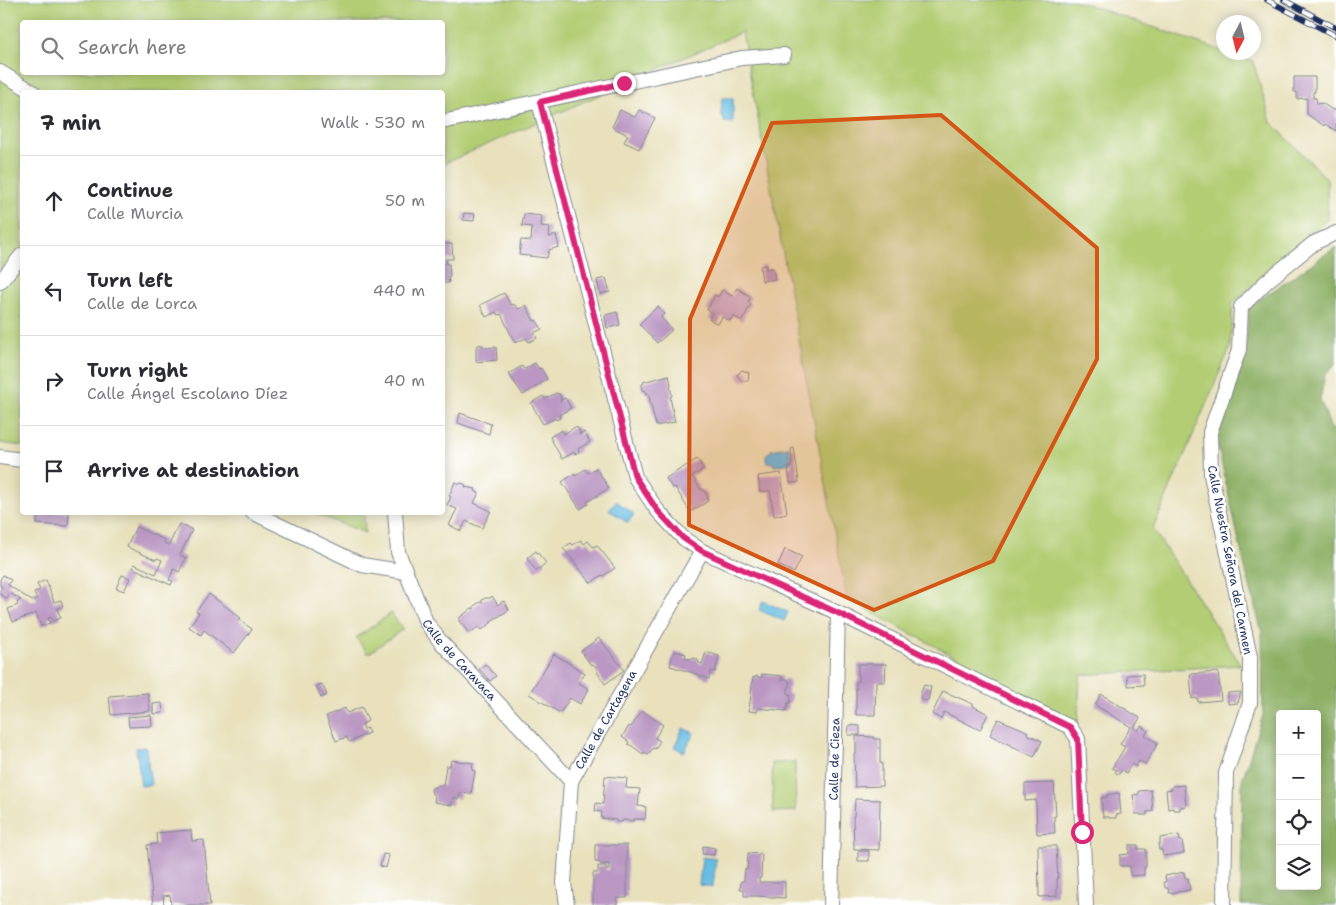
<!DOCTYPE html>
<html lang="en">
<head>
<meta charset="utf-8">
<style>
	:root { --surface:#fff; --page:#f7f7f7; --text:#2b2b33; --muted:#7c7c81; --line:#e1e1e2 }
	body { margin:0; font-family:"Shantell Sans",sans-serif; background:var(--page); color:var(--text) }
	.controls { position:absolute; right:15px; bottom:15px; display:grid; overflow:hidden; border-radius:5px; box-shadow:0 2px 12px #0003 }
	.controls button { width:45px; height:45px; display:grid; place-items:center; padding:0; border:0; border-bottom:1px solid var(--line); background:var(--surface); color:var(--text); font:25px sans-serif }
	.compass { position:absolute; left:1216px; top:15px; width:45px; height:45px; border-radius:50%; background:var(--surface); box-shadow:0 2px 12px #0003; rotate:187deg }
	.stop { position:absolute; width:15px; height:15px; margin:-11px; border:4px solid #db2777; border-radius:50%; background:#fff }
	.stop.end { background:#db2777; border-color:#fff; box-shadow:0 1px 5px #0008 }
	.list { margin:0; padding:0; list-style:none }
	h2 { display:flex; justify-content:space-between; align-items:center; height:65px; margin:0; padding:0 20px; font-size:21px }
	h2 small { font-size:16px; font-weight:400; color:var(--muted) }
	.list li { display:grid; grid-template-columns:32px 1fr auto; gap:15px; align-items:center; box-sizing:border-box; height:90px; padding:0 20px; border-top:1px solid var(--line) }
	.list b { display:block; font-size:19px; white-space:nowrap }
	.list p { margin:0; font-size:16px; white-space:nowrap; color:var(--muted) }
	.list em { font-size:16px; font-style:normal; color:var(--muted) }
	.icon { flex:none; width:28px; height:28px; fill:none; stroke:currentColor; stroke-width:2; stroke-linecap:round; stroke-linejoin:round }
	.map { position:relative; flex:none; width:1336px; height:905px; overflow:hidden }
	.search { position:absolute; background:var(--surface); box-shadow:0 2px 12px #0003; left:20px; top:20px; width:425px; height:55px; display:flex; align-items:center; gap:12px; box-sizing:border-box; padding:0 18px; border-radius:5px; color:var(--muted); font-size:19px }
	.panel { position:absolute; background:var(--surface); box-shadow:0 2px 12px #0003; left:20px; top:90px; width:425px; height:425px; border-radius:5px }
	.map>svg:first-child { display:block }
	.green { fill:#b2cd73; stroke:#667e68; fill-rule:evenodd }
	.forest { fill:#8db065; stroke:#547062; fill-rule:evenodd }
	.water { fill:#66bce2; stroke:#4076a0 }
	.building { fill:#ba98c3 }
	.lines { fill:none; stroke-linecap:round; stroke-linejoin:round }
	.street-casing { stroke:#82888d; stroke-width:16 }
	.street { stroke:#fff; stroke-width:14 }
	.rail-casing { stroke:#1b2f5e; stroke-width:5.5 }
	.rail { stroke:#fff; stroke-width:4; stroke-dasharray:11; stroke-linecap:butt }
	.route { stroke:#db2777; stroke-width:6 }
	.marked { fill:#d45514; fill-opacity:0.2; stroke:#d45514; stroke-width:4; stroke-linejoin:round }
	.labels { text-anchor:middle; stroke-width:5; stroke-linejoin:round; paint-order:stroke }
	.street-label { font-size:12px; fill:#1b2f5e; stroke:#fff }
</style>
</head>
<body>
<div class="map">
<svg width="1336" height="905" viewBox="0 0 1336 905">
	<rect width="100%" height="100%" fill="#fff"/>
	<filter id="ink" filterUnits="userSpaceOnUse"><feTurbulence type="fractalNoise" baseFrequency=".02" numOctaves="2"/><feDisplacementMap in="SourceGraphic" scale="10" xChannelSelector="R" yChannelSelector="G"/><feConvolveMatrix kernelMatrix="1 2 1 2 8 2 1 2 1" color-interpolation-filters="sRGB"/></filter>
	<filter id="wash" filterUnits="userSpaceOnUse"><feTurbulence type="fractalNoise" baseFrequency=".0096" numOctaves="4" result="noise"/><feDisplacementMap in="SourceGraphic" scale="20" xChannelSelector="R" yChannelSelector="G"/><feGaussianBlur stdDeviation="1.12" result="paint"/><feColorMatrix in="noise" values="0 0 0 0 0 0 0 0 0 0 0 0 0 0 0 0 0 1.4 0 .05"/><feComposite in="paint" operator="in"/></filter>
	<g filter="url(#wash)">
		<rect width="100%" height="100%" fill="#e8e1bc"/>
		<path class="green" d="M0 0H1074L1223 51 1224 52 1229 53 1253 61 1271 122 1327 179 1328 219 1233 303 1230 348 1153 529 1241 665 1080 675 1078 723 847 599 742 32 443 164 442 92H22V446L0 443ZM22 22H442V72H22Z
			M314 513H364L365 533Z
			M391 613 403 629 368 654 356 638Z
			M795 762 796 811 773 812 772 763Z"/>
		<path class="forest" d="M1336 247V363L1325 375 1320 399 1331 429 1336 430V905H1241L1242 780 1263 715 1262 633 1245 568 1215 434 1245 360 1249 307ZM1280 714H1317V886H1280Z"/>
		<path class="water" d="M722 98H733V123L724 122V118L721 115Z
			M789 447 791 463 774 466 773 463 768 462 766 460V456L768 453 771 452V450Z
			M616 501 634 514 628 523 609 510Z
			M763 601 788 612 784 621 759 610Z
			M683 728 694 733 684 752 674 747Z
			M146 747 151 785 141 786 136 748Z
			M702 857 716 859 713 887 699 885Z"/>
		<g id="blocks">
			<path class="building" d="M1294 77H1315V92H1313V98H1316L1317 104 1322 103 1334 111 1336 108V131L1325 124 1324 126 1307 114V98L1297 99V92H1294Z
				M620 110 635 117 639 110 655 118 639 149 624 142 628 135 612 127Z
				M464 213 475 214 474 221 463 220Z
				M524 214 542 216 541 226 550 227 549 237 556 235 559 247 549 250 547 258 519 255 521 240 531 241 532 227 522 226Z
				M442 244H452L453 259H446L447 264H449L450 276 448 277 449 283H442Z
				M766 265V269L773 268 775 279 762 281 760 266Z
				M606 278 610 292 600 294 597 280Z
				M737 288 751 297 748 302 751 304 742 321 733 316 730 321 722 317 718 324 709 319 712 313 707 310 715 295 718 297 722 290 732 296Z
				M504 293 510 304 515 305 519 309 526 305 534 321 536 320 542 329 534 333 537 338 529 342 526 338 515 343 501 314 498 315 496 312 486 317 480 305Z
				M658 306 664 314 661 317 672 330 657 343 639 324Z
				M617 312 620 325 607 328 605 315Z
				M480 344 484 347 485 348 496 347 497 360 476 362V347Z
				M535 363 539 369 541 368 547 379 523 395 509 374 522 366 524 369H525Z
				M742 370 749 373 748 381H741L737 375Z
				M669 375 671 385H670L672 396 670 397 675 422 656 426 648 393 646 394 645 391 642 390 641 385 644 383 643 382Z
				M556 393 559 394 561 398 560 401 565 398 571 408 559 415 560 418 556 420 555 418 543 424 531 403 543 396 545 399Z
				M460 413 491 424 489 434 458 423Z
				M575 427 578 428 580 432 579 435 584 432 590 442 578 449 579 452 575 454 574 452 562 459 550 437 562 430 564 434Z
				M794 448 799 482 790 483 788 467H791L792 463 791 449Z
				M697 459 704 469 692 476 701 490H704L708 497 707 499 708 501 690 512 675 487 672 488 666 478Z
				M596 468 609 488 587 502 588 504 580 509 562 482 574 474 575 476 585 469 588 473Z
				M781 473 787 513 774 516 770 491 760 492 758 476Z
				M455 482 460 484 461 483 466 485 465 487 476 489 475 491 479 493 474 503 491 511 482 528 466 521 461 531 449 525 457 509 447 505 451 497 449 496Z
				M37 512H69L68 526 37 524Z
				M179 524 192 530 180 555 186 558 179 572 174 569 169 580 173 581 171 585 133 568 134 564 156 574 162 560 157 558 156 560 127 547 136 527 165 540 164 543 169 545Z
				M581 540 584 544 588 541 593 547 597 545 615 568 603 576 602 575 591 583 563 548 571 543 573 545Z
				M785 549 802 557 794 573 778 565Z
				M536 551 546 563 536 571 527 558Z
				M3 575 11 580 8 585 32 601 37 599 34 593 40 590 37 584 46 580 54 602 61 600 63 606 57 609 61 618 53 621 51 617 48 618 50 623 41 626 36 613 13 622 8 609 18 605 17 602 21 600 10 593 7 599 0 594V590L2 587 0 586V579Z
				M122 575 130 578 124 591 116 588Z
				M209 594 241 618 239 620 252 629 234 653 204 630 201 635 189 627 199 613 196 611Z
				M492 596 498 605 503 601 505 602 509 610 491 621V623L482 630 478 627 470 633 468 632 459 621V618L472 608 474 609V606L480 602 482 603V600L485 598H490Z
				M599 638 624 670 605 684 596 670 598 669 593 664 591 665 581 651Z
				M674 651 686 654 685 659H689L695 658 698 660 699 663 702 664 706 652 719 656 715 672 711 671 709 679 700 676V675L670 666Z
				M554 654 585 673 579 683 589 689 580 704 570 698 560 713 529 694Z
				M485 664 496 676 490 681 479 669Z
				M858 664H886L885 682H876L875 715H856V682H858Z
				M1218 672 1221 700 1198 702 1197 698 1192 699 1190 674Z
				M762 674 782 676V681L784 679H787L789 681 790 687 788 688V694L791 695 790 703H787L788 705 786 711 758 708 757 712 749 711 753 677 755 678 756 676 761 678Z
				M1143 674 1144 685 1128 686 1127 675Z
				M322 684 327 695 321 698 316 686Z
				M924 685 931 687 928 701 921 700V692Z
				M943 691 973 704V706L988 714 980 730 944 712 941 719 932 714Z
				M1241 692 1238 703 1228 704V693Z
				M148 693 150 711 111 715 109 696Z
				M1101 694 1140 718 1134 728 1138 731 1141 726 1148 731 1145 735 1158 743 1145 764 1139 761 1136 767 1132 764 1126 773 1122 770 1119 774H1117L1115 772 1116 770 1112 768 1125 747 1120 744 1131 727 1095 705Z
				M162 703 163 713 153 714V704Z
				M362 707 368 721 362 724 364 729 367 728 369 733 349 742 347 737 336 741 326 716 345 708 347 713Z
				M642 711 663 725 655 738 660 741 655 749 653 748 648 754 644 752 643 754 632 746 628 744 629 742 622 737 629 726 631 727Z
				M151 715 152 726 129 727 128 717Z
				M998 719 1020 728 1028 732 1027 734 1042 741 1034 757 990 735Z
				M849 725 860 726V735H848Z
				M856 736 874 737V739H880V763H882V786L855 787 854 754H856Z
				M451 760 473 763 472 770 475 771 471 794 460 793 459 799 453 797 452 805 434 802 435 796 432 794 431 789 434 787H436L437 785 443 786 446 766H450Z
				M605 776 627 778 626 788 640 789 638 806 646 807 645 819H634V821L623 820 622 822H616V820L601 818 602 812 595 811 596 803 603 804Z
				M1054 783 1056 816H1054L1055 833 1037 834 1036 800 1025 801V784Z
				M1184 785 1186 806 1180 807V810H1174L1173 808 1168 809 1166 790 1172 789V786Z
				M1151 790 1153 811 1147 812V815H1140V814H1135L1133 795 1139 794V791Z
				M1119 793 1121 814 1116 815V818H1109V817H1103L1101 798 1107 797V795Z
				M855 799 880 800 879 850 854 849 853 816H854Z
				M191 830 192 841 204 840 210 905H171L170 895 163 896 164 905H153L147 845 157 844 156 833Z
				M1179 835 1180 841H1182L1184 853 1163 856 1162 850H1159L1158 844H1160V838Z
				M595 845H627V898H617V905H593V873H598V866H606V870H609V864H600V862H595Z
				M1129 845H1138V849H1146V867H1144V875L1130 876V866H1120V855L1129 854Z
				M703 846 715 848 714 855 702 854Z
				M1038 846H1056L1058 879H1057V896L1039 897Z
				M858 851H869V861H858Z
				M748 853 762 854 761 878H759V882H785V898L758 896H744V889H740L741 881H744L745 869 747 870Z
				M383 854 389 855 386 868 380 866Z
				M1184 872 1185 878H1188L1190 890 1169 893 1168 888H1165L1164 882 1166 881 1165 876Z"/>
		</g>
	</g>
	<g filter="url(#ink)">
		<use href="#blocks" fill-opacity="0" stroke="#82888d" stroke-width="1"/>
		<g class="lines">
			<g class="street-casing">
				<g id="street">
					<path d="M0 72 33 92"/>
					<path d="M539 102 635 477 657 510 683 538 702 551 838 613 1070 727 1078 739 1086 905"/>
					<path d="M442 122 742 58 784 55"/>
					<path d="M0 282 22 255"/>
					<path d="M0 457 22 460"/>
					<path d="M252 512 362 565 406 572"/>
					<path id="s1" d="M395 512 398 552 426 622 440 641 571 781"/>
					<path id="s2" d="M567 905 564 883 571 781 702 551"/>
					<path id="s3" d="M831 905 838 613"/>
					<path d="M1224 905 1226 773 1250 703V657L1211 475 1210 432 1239 350 1241 307 1267 281 1314 243 1336 233"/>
				</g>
			</g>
			<use href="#street" class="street"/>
			<g class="rail-casing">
				<path id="rail" d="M1267 0 1336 36
					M1284 0 1336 28"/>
			</g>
			<use href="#rail" class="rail"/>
		</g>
	</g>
	<g class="lines" filter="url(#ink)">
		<path class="route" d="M624 83 540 102 635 477 657 510 683 538 702 551 838 613 1070 727 1078 739 1082 832"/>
	</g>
	<path class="marked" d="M941 115 1097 248V359L993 561 874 610 689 525 690 319 772 123Z"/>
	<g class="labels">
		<g class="street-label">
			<text transform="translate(1230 560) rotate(79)" y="4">Calle Nuestra Señora del Carmen</text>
			<text dy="4" stroke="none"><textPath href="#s1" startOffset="166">Calle de Caravaca</textPath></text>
			<text dy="4" stroke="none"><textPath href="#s2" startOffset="195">Calle de Cartagena</textPath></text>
			<text dy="4" stroke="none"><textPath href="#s3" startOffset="146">Calle de Cieza</textPath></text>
		</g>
	</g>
</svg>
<div class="controls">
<button>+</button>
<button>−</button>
<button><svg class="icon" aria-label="locate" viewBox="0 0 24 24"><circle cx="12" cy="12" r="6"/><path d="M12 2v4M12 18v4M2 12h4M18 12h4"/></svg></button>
<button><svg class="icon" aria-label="layers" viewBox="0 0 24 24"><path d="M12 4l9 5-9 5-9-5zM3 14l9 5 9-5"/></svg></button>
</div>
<svg class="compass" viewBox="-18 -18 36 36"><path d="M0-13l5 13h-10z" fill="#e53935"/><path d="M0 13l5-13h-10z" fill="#7c7c81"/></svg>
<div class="stop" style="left:1082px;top:832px"></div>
<div class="stop end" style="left:624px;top:83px"></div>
<div class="search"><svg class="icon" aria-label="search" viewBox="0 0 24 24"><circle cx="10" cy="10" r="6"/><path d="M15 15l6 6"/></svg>Search here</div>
<section class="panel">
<h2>7 min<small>Walk · 530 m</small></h2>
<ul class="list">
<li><svg class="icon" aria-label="ahead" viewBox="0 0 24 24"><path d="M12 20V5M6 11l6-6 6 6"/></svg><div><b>Continue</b><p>Calle Murcia</p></div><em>50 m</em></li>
<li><svg class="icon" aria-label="left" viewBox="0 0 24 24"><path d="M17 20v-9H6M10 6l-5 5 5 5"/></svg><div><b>Turn left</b><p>Calle de Lorca</p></div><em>440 m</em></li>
<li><svg class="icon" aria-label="right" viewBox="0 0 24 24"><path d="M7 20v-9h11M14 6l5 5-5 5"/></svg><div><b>Turn right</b><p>Calle Ángel Escolano Díez</p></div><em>40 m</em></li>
<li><svg class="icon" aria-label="arrive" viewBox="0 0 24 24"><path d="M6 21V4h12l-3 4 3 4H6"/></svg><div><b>Arrive at destination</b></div></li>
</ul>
</section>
</div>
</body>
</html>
